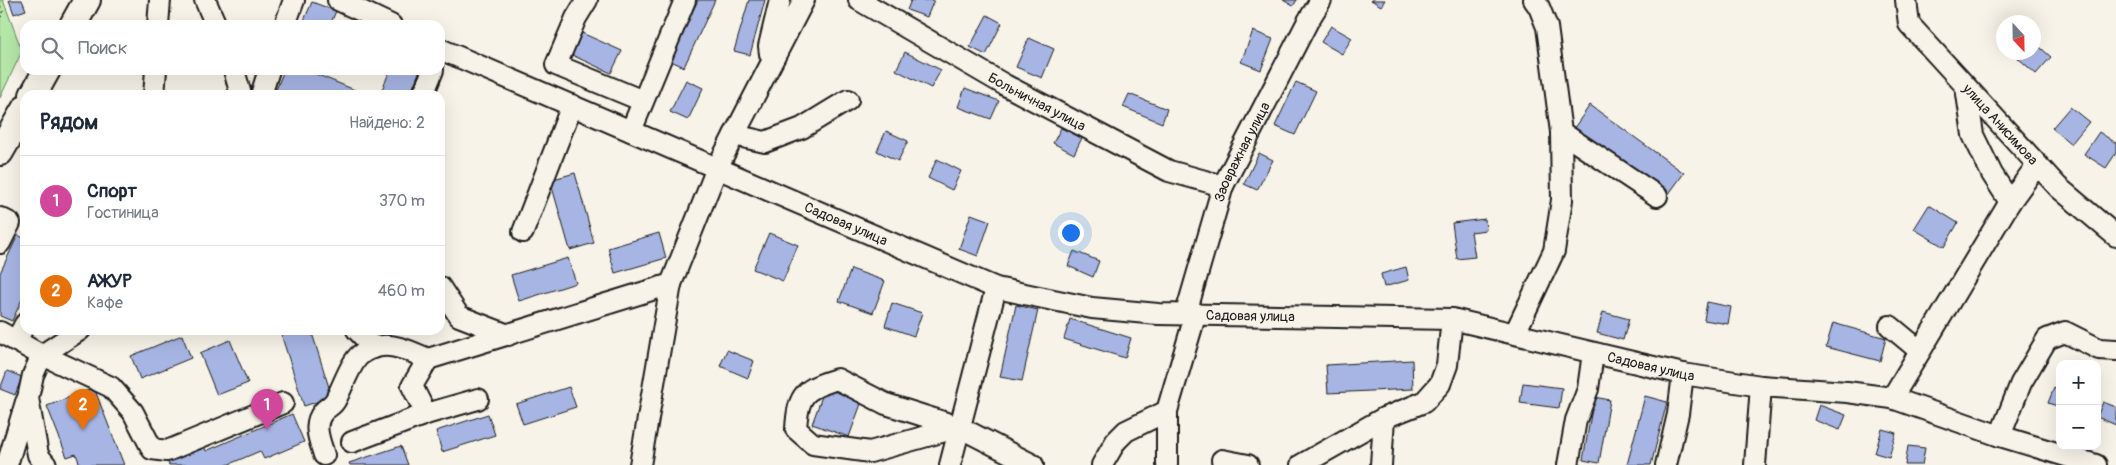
<!DOCTYPE html>
<html lang="ru">
<head>
<meta charset="utf-8">
<style>
	:root { --surface:#fff; --page:#f6f6f7; --text:#1f2937; --muted:#747a83; --line:#e0e1e3; --accent:#0f766e }
	body { margin:0; font-family:Pangolin,sans-serif; background:var(--page); color:var(--text) }
	.controls { position:absolute; right:15px; bottom:15px; display:grid; overflow:hidden; border-radius:10px; box-shadow:0 5px 20px #0002 }
	.controls button { width:45px; height:45px; display:grid; place-items:center; padding:0; border:0; border-bottom:1px solid var(--line); background:var(--surface); color:var(--text); font:25px sans-serif }
	.compass { position:absolute; left:1996px; top:15px; width:45px; height:45px; border-radius:50%; background:var(--surface); box-shadow:0 5px 20px #0002; rotate:158deg }
	.you { position:absolute; left:1070px; top:232px; width:18px; height:18px; margin:-12px; border:4px solid #fff; border-radius:50%; background:#1a73e8; box-shadow:0 0 0 8px #1a73e833 }
	.badge { display:grid; place-items:center; width:32px; height:32px; border-radius:50%; background:var(--accent); color:#fff; font-size:16px; font-weight:700 }
	.pin { position:absolute; translate:-50% -41px; filter:drop-shadow(0 1px 2px #0008) }
	.pin::after { content:''; position:absolute; top:26px; width:18px; height:15px; background:inherit; clip-path:polygon(0 0,100% 0,50% 100%) }
	.list { margin:0; padding:0; list-style:none }
	h2 { display:flex; justify-content:space-between; align-items:center; height:65px; margin:0; padding:0 20px; font-size:21px }
	h2 small { font-size:16px; font-weight:400; color:var(--muted) }
	.list li { display:grid; grid-template-columns:32px 1fr auto; gap:15px; align-items:center; box-sizing:border-box; height:90px; padding:0 20px; border-top:1px solid var(--line) }
	.list b { display:block; font-size:19px; white-space:nowrap }
	.list p { margin:0; font-size:16px; white-space:nowrap; color:var(--muted) }
	.list em { font-size:16px; font-style:normal; color:var(--muted) }
	.icon { flex:none; width:28px; height:28px; fill:none; stroke:currentColor; stroke-width:2; stroke-linecap:round; stroke-linejoin:round }
	.map { position:relative; flex:none; width:2116px; height:465px; overflow:hidden }
	.search { position:absolute; background:var(--surface); box-shadow:0 5px 20px #0002; left:20px; top:20px; width:425px; height:55px; display:flex; align-items:center; gap:12px; box-sizing:border-box; padding:0 18px; border-radius:15px; color:var(--muted); font-size:19px }
	.panel { position:absolute; background:var(--surface); box-shadow:0 5px 20px #0002; left:20px; top:90px; width:425px; height:245px; border-radius:15px }
	.map>svg:first-child { display:block }
	.green { fill:#b4e7a8; stroke:#688262 }
	.building { fill:#a7b5e4; stroke:#1c1c1c }
	.lines { fill:none; stroke-linecap:round; stroke-linejoin:round }
	.minor-casing { stroke:#1c1c1c; stroke-width:24 }
	.major-casing { stroke:#1c1c1c; stroke-width:30 }
	.path { stroke:#1c1c1c; stroke-width:2.5; stroke-dasharray:1 4; stroke-linecap:butt }
	.minor { stroke:#f7f3e8; stroke-width:20 }
	.major { stroke:#f7f3e8; stroke-width:26 }
	.labels { text-anchor:middle; stroke-width:4; stroke-linejoin:round; paint-order:stroke }
	.street-label { font-size:14px; fill:#1c1c1c; stroke:#f7f3e8 }
</style>
</head>
<body>
<div class="map">
<svg width="2116" height="465" viewBox="0 0 2116 465">
	<rect width="100%" height="100%" fill="#f7f3e8"/>
	<filter id="ink" filterUnits="userSpaceOnUse"><feTurbulence type="fractalNoise" baseFrequency=".02" numOctaves="2"/><feDisplacementMap in="SourceGraphic" scale="10" xChannelSelector="R" yChannelSelector="G"/><feConvolveMatrix kernelMatrix="1 2 1 2 8 2 1 2 1" color-interpolation-filters="sRGB"/></filter>
	<g filter="url(#ink)">
		<path class="green" d="M0 0H3L22 51 0 98Z"/>
		<path class="building" d="M9 0H22L26 10 14 14Z
			M698 0H715L684 67 669 60Z
			M749 0H765L750 55 734 51Z
			M911 0H934L927 17 907 10Z
			M1283 0H1297L1293 6Z
			M1371 0H1385L1381 6Z
			M312 2 336 11 330 25H302Z
			M987 15 1002 23 986 55 970 47Z
			M1331 26 1352 38 1342 54 1321 42Z
			M573 29 622 51 611 73 563 51Z
			M1253 31 1273 39 1261 70 1241 62Z
			M1029 38 1054 49 1042 78 1016 67Z
			M2034 42 2051 57 2036 74 2018 58 2022 52H2034Z
			M905 52 941 70 931 88 896 70Z
			M284 70H312L311 72 367 95H274Z
			M390 70H420L410 95H380Z
			M686 80 703 88 688 120 670 112Z
			M1296 82 1316 91 1295 135 1275 126Z
			M965 88 999 101 991 119 958 107Z
			M1129 94 1167 109 1162 123 1123 107Z
			M1590 105 1684 173 1668 195 1574 128Z
			M2070 107 2089 122 2071 144 2052 128Z
			M1061 128 1082 138 1074 154 1053 143Z
			M886 131 908 141 898 161 877 151Z
			M2099 132 2116 143V153L2106 168 2084 154Z
			M1259 153 1273 160 1257 190 1244 184Z
			M937 159 961 171 952 190 928 178Z
			M575 173 594 243 570 250 550 180Z
			M1929 205 1958 223 1944 247 1914 229Z
			M971 214 990 221 978 256 959 249Z
			M1485 219 1486 230 1471 232 1475 257 1457 259 1452 223Z
			M659 233 666 258 615 273 608 248Z
			M769 233 798 245 783 281 753 269Z
			M18 235 25 239V293L12 321 0 316V273Z
			M1074 251 1099 261 1093 277 1068 266Z
			M568 258 576 283 519 301 511 275Z
			M1406 267 1409 280 1384 287 1381 274Z
			M851 269 885 281 873 313 839 301Z
			M1707 302 1731 307 1728 324 1704 320Z
			M892 303 922 313 914 336 885 326Z
			M1016 305 1038 310 1022 381 1000 377Z
			M1603 312 1629 319 1623 340 1597 333Z
			M1070 319 1131 338 1125 358 1064 339Z
			M1833 323 1886 338 1880 361 1826 347Z
			M295 330H311L332 397 304 406 281 334Z
			M182 335 191 358 140 379 131 356Z
			M230 340 248 383 217 395 200 353Z
			M727 350 754 361 748 378 720 366Z
			M1412 360 1413 389 1328 393 1326 365Z
			M7 371 22 377 15 395 0 389Z
			M1523 383 1562 388 1559 408 1520 403Z
			M569 387 576 407 523 424 516 404Z
			M94 388 124 465H80L76 454 67 457 47 406Z
			M825 388 862 401 849 437 812 424Z
			M2054 388 2060 391V407L2048 403Z
			M1645 396 1667 402 1651 465H1627Z
			M1594 397 1610 400 1599 463 1583 460Z
			M2103 402 2116 407V425L2097 417Z
			M1819 405 1846 415 1840 430 1814 420Z
			M292 414 304 442 264 459 260 451 227 465H169L166 459 203 443 206 451Z
			M488 414 495 435 442 452 436 431Z
			M1882 429 1896 433 1889 457 1875 453Z
			M401 446 408 465H350L349 463Z
			M1908 446 1925 448 1922 465H1905Z"/>
		<g class="lines">
			<g class="minor-casing">
				<g id="minor">
					<path d="M205 0 216 25"/>
					<path d="M338 0 391 25"/>
					<path d="M587 0 576 18 556 65 643 101"/>
					<path id="s1" d="M859 0 1005 85 1169 171 1223 186"/>
					<path id="s2" d="M1906 0 1909 24 2058 187 2116 236"/>
					<path d="M158 25 160 0"/>
					<path d="M285 25 294 0"/>
					<path id="s3" d="M440 49 996 288 1092 308 1158 314 1452 319 1683 374 1761 386 1847 392 1892 398 2000 436 2096 465"/>
					<path d="M770 54 769 46 780 0"/>
					<path d="M234 70 241 95"/>
					<path d="M1966 87 1973 135 1992 174 2010 202"/>
					<path d="M154 95 156 70"/>
					<path d="M261 95 269 70"/>
					<path d="M423 95 433 70"/>
					<path d="M631 131 685 0"/>
					<path d="M1561 132 1657 196"/>
					<path d="M734 135 765 142 802 128 848 100"/>
					<path d="M0 218 10 223 0 243"/>
					<path d="M523 232 572 105"/>
					<path d="M440 287 459 316 508 335"/>
					<path id="s4" d="M1186 313 1223 186 1308 21 1321 0"/>
					<path d="M1890 326 1919 350"/>
					<path d="M357 330 374 348"/>
					<path d="M0 332 36 352 111 387 133 412 152 449 167 451 283 403"/>
					<path d="M1515 333 1554 251 1562 200 1561 132 1547 27 1539 7 1534 0"/>
					<path d="M16 341 25 324"/>
					<path d="M1892 398 2010 202 2037 165"/>
					<path d="M426 414 412 386 428 359"/>
					<path d="M959 427 870 452 813 444 796 429C798 393 805 389 837 379L886 404 959 427 1033 465"/>
					<path d="M2000 436 2021 383 2047 339 2065 332 2099 349 2116 350"/>
					<path d="M352 442 426 414 478 399"/>
					<path d="M324 455C320 441 312 425 323 412 328 406 333 406 336 399 342 388 351 362 360 355 382 337 406 349 428 359L671 284"/>
					<path d="M1222 460 1248 465"/>
					<path d="M7 465 26 402"/>
					<path d="M46 465 38 455 28 398 33 375 42 355 80 330"/>
					<path d="M640 465 671 284 717 168 804 0"/>
					<path d="M950 465 996 288"/>
					<path d="M1102 465 1116 441 1126 431 1167 411"/>
					<path d="M1167 465V411L1196 313"/>
					<path d="M1301 465 1384 418 1424 402 1440 384 1447 365 1452 319"/>
					<path d="M1381 465 1384 418"/>
					<path d="M1568 465 1576 420 1588 389 1593 353"/>
					<path d="M1666 465 1678 414 1683 374"/>
					<path d="M1755 465 1761 386"/>
				</g>
			</g>
			<g class="major-casing">
				<path id="major" d="M73 25 87 0
					M33 95 47 70
					M0 152 25 109"/>
			</g>
			<path class="path" d="M0 7 3 13 0 17"/>
			<use href="#minor" class="minor"/>
			<use href="#major" class="major"/>
		</g>
	</g>
	<g class="labels">
		<g class="street-label">
			<text dy="5" stroke="none"><textPath href="#s1" startOffset="205">Больничная улица</textPath></text>
			<text dy="5" stroke="none"><textPath href="#s2" startOffset="160">улица Анисимова</textPath></text>
			<text dy="5" stroke="none"><textPath href="#s4" startOffset="171">Заовражная улица</textPath></text>
			<text dy="5" stroke="none"><textPath href="#s3" startOffset="442">Садовая улица</textPath></text>
			<text dy="5" stroke="none"><textPath href="#s3" startOffset="862">Садовая улица</textPath></text>
			<text dy="5" stroke="none"><textPath href="#s3" startOffset="1268">Садовая улица</textPath></text>
		</g>
	</g>
</svg>
<div class="controls">
<button>+</button>
<button>−</button>
</div>
<svg class="compass" viewBox="-18 -18 36 36"><path d="M0-13l5 13h-10z" fill="#e53935"/><path d="M0 13l5-13h-10z" fill="#747a83"/></svg>
<div class="you"></div>
<div class="pin badge" style="left:267px;top:430px;background:#d1479c">1</div>
<div class="pin badge" style="left:83px;top:430px;background:#e8710a">2</div>
<div class="search"><svg class="icon" aria-label="search" viewBox="0 0 24 24"><circle cx="10" cy="10" r="6"/><path d="M15 15l6 6"/></svg>Поиск</div>
<section class="panel">
<h2>Рядом<small>Найдено: 2</small></h2>
<ul class="list">
<li><span class="badge" style="background:#d1479c">1</span><div><b>Спорт</b><p>Гостиница</p></div><em>370 m</em></li>
<li><span class="badge" style="background:#e8710a">2</span><div><b>АЖУР</b><p>Кафе</p></div><em>460 m</em></li>
</ul>
</section>
</div>
</body>
</html>
